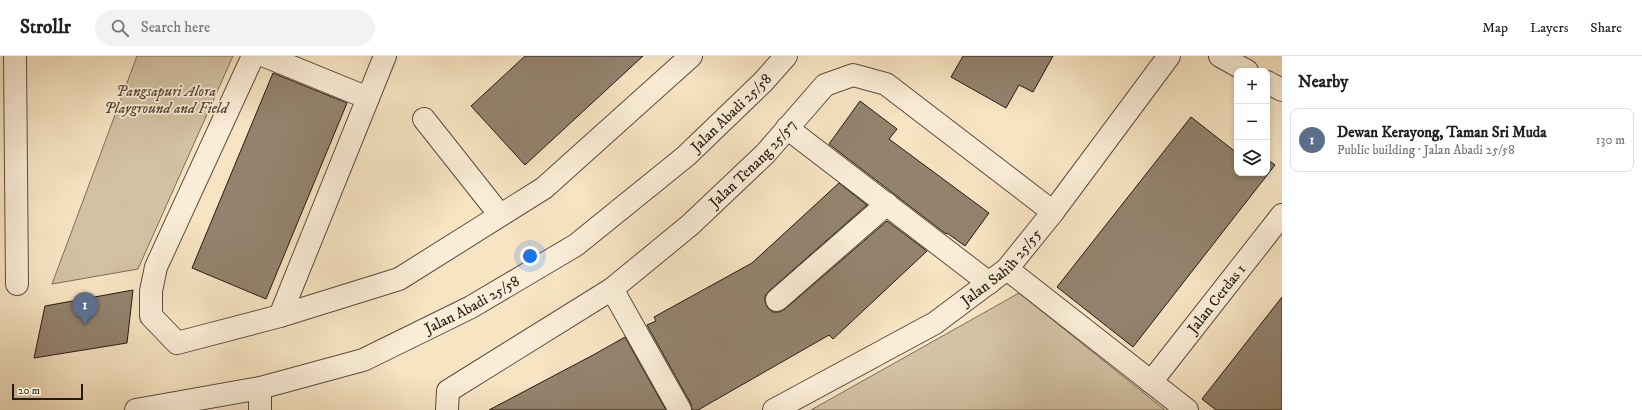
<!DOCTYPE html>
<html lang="en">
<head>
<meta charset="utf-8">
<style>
	:root { --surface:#fff; --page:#f2f2f2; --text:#202124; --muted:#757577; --line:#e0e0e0; --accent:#0f766e }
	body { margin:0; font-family:"IM FELL DW Pica",serif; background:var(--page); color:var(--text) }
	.controls { position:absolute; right:12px; top:12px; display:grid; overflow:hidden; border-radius:8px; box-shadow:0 2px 6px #0003 }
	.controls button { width:36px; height:36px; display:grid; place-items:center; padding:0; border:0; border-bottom:1px solid var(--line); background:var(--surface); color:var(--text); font:20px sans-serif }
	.scale { position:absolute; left:12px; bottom:10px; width:71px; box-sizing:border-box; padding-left:4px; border:2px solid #261a14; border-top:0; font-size:11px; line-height:14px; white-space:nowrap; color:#261a14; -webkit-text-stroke:3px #faedd7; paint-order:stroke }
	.you { position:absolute; left:530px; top:200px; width:14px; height:14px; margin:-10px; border:3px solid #fff; border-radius:50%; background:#1a73e8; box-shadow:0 0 0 6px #1a73e833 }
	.badge { display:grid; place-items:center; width:26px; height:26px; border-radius:50%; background:var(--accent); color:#fff; font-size:13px; font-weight:700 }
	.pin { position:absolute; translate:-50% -33px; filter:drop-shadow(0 1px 2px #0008) }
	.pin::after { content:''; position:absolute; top:21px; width:14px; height:12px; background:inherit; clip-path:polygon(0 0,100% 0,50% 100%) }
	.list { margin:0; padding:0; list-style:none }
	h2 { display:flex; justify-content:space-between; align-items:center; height:52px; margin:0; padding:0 16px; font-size:17px }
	h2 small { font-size:13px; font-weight:400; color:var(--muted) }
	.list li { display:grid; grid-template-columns:26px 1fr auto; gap:12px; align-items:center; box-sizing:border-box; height:64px; margin:0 8px 8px; padding:0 8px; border:1px solid var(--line); border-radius:8px }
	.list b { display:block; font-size:15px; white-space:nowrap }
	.list p { margin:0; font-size:13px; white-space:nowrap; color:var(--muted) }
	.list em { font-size:13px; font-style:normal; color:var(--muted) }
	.icon { flex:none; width:22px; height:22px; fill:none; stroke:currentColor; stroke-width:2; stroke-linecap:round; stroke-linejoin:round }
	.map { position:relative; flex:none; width:1282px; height:354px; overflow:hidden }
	header { display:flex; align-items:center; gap:24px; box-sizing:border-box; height:56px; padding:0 20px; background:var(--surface); border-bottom:1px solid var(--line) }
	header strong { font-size:19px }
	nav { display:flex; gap:22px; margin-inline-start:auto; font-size:14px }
	.search { width:280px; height:36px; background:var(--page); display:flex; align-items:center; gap:10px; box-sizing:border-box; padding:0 14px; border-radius:22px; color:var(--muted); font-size:15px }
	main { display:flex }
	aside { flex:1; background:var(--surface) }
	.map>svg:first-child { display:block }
	.green { fill:#d3c2a4; stroke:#7c6e5c }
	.building { fill:#93836e; stroke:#261a14 }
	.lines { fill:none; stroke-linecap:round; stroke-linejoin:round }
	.minor-casing { stroke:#5a4c40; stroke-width:24 }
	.minor { stroke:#faedd7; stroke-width:22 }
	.labels { text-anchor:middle; stroke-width:3.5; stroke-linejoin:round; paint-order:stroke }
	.park-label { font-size:15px; font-style:italic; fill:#5a4c3f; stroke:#faedd7 }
	.street-label { font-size:15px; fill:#261a14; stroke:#faedd7 }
</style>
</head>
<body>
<header>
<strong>Strollr</strong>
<div class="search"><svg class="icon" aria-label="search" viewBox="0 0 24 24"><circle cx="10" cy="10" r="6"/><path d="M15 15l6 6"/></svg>Search here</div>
<nav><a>Map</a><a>Layers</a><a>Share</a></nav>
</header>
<main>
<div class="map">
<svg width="1282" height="354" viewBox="0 0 1282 354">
	<rect width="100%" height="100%" fill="#f7e4c2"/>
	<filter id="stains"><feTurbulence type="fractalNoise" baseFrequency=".005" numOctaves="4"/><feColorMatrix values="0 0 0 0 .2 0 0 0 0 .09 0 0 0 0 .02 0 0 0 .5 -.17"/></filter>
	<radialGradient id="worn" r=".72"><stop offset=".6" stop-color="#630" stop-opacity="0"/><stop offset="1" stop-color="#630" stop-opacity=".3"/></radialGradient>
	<path class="green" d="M137 0H233L138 213 52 228Z
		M1019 237 1165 354H811Z"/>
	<path class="building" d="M525 0H643L525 109 471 50Z
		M963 0H1053L1033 36 1019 29 1006 52 951 21Z
		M273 17 347 47 266 243 192 212Z
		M860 45 897 73 889 83 989 157 965 190 947 177 946 178 829 88Z
		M1191 61 1237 97V117H1267V103L1275 109 1133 291 1057 231Z
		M839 127 867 149 769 235 765 240V246L768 252 773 256H779L785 253 887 165 927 195 833 283 829 279 698 354H692L691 348 647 269 656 265 654 261 752 207Z
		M133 234 127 287 34 302 45 250Z
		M1282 241V354H1216L1202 343Z
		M625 281 666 354H489L595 298Z"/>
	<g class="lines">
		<g class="minor-casing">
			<g id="minor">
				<path d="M15 0 17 228"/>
				<path d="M253 0 156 211 151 235V260L177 287 280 260 399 223 544 132 691 0"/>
				<path d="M265 0 368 42"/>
				<path d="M1220 0 1247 15"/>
				<path d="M1267 26 1282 34"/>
				<path d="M424 63 500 159"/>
				<path d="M787 72 989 227"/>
				<path d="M1007 213 1187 354"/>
				<path d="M612 233 680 354"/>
				<path d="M777 244 887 148"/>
				<path d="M280 260 385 0"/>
				<path id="s1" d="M1151 326 1282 159"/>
				<path id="s2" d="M136 354 260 332 363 304 471 251 576 189 686 100 763 26 786 0"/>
				<path d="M260 354V332"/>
				<path id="s3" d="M447 354 448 335 612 233 690 169 765 98 825 29 853 19 886 28 1053 156"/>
				<path id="s4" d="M774 354 935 267 1007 213 1053 156 1169 0"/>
			</g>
		</g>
		<use href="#minor" class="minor"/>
	</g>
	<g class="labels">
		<g class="park-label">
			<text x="166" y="40">Pangsapuri Alora<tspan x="166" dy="17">Playground and Field</tspan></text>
		</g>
		<g class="street-label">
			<text dy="5" stroke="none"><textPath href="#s2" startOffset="679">Jalan Abadi 25/58</textPath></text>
			<text dy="5" stroke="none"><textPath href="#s3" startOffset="401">Jalan Tenang 25/57</textPath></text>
			<text dy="5" stroke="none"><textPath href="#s4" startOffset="270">Jalan Sahih 25/55</textPath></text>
			<text dy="5" stroke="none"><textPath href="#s1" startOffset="106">Jalan Cerdas 1</textPath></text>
			<text dy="5" stroke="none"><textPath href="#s2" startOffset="355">Jalan Abadi 25/58</textPath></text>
		</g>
	</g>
	<rect width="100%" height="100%" filter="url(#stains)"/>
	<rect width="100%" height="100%" fill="url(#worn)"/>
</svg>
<div class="controls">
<button>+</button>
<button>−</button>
<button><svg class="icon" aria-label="layers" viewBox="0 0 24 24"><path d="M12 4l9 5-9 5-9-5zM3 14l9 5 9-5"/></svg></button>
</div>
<div class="scale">20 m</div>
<div class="you"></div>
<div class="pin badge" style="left:85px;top:269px;background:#5c6f8a">1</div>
</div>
<aside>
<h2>Nearby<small></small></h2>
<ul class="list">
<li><span class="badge" style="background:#5c6f8a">1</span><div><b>Dewan Kerayong, Taman Sri Muda</b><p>Public building · Jalan Abadi 25/58</p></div><em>130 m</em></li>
</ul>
</aside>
</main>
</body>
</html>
